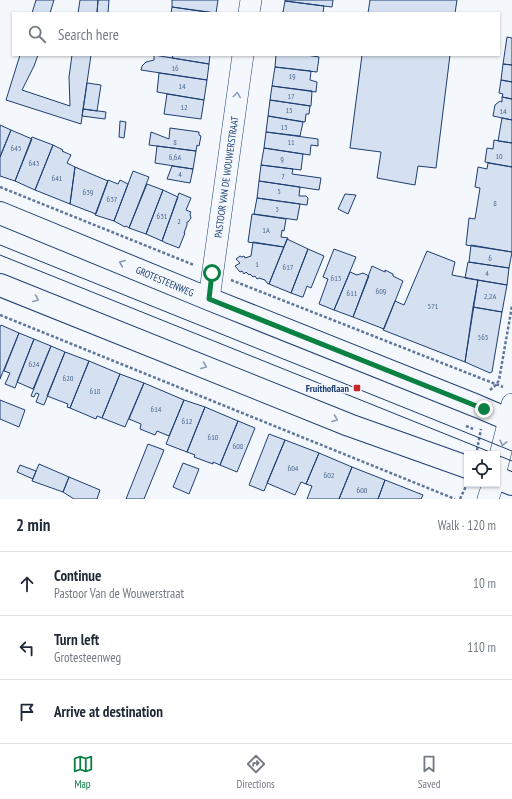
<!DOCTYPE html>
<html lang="en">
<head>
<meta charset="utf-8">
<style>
	:root { --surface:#fff; --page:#f6f6f7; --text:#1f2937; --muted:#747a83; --line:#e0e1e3; --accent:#0b8043 }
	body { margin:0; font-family:"PT Sans Narrow",sans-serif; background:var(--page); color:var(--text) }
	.controls { position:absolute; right:12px; bottom:12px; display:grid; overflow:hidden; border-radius:0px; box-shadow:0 1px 3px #0004 }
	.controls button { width:36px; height:36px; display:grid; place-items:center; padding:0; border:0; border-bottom:1px solid var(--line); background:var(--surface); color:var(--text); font:20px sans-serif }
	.stop { position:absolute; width:12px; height:12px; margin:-9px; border:3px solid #0b8043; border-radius:50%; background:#fff }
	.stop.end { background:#0b8043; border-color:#fff; box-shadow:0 1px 4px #0008 }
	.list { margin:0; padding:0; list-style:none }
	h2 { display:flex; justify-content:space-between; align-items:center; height:52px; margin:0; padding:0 16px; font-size:17px }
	h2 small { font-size:13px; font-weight:400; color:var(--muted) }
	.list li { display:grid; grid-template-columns:26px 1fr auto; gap:12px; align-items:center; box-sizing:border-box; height:64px; padding:0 16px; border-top:1px solid var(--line) }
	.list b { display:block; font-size:15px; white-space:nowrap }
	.list p { margin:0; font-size:13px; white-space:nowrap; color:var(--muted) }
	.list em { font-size:13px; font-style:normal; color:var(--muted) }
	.icon { flex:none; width:22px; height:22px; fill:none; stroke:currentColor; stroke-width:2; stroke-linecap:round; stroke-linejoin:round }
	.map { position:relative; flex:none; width:512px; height:499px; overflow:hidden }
	.search { position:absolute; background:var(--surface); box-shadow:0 1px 3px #0004; left:12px; right:12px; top:12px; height:44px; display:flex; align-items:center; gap:10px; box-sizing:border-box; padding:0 14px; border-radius:0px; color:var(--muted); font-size:15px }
	.sheet { height:244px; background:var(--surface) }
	nav { display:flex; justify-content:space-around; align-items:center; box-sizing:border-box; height:56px; border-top:1px solid var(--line); background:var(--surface); font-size:11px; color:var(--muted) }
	nav a { display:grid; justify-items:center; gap:2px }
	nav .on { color:var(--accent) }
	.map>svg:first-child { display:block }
	.building { fill:#d5e0f0; stroke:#1d3f73 }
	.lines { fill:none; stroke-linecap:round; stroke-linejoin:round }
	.minor-casing { stroke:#1d3f73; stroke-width:22 }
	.major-casing { stroke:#1d3f73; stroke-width:24 }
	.path { stroke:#5e769c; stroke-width:2.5; stroke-dasharray:3 2; stroke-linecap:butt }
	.minor { stroke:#f4f7fb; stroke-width:21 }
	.major { stroke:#f4f7fb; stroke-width:22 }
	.tram { stroke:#1d3f73; stroke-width:1 }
	.oneway { stroke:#889bb7 }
	.route { stroke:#0b8043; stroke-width:5 }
	.poi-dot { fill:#c62828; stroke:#f4f7fb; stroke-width:1.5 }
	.labels { text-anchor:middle; stroke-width:3; stroke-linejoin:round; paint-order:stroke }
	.number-label { font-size:8px; fill:#4b6792 }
	.street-label { font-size:10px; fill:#1d3f73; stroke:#f4f7fb }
	.poi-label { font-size:10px; font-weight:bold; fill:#1d3f73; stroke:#f4f7fb; text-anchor:end }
</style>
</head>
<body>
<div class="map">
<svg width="512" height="499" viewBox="0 0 512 499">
	<rect width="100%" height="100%" fill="#f4f7fb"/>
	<path class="building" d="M36 0H54L50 13H32Z
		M80 0H98L97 13H78Z
		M98 0H109L108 13H97Z
		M172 0H218L216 13 172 7Z
		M285 0H333L332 7 285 1Z
		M370 0H457L455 13H368Z
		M285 1 324 6 323 13H282V12H283Z
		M172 7 213 13H171Z
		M507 37 512 38V65L503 64Z
		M20 55H38L34 66 22 90 70 106 69 77 72 55H91L81 124 6 100Z
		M154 55 209 64 207 80 141 70 142 66 146 62 154 60Z
		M173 55H210L209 64 172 58Z
		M276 55H306L319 57 317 72 275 67Z
		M362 55H450L436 168 418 166 415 185 377 178 381 152 350 148Z
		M503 64 512 65V82L501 80Z
		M275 67 311 71 310 80 317 82 316 92 272 86Z
		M159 73 207 80 204 100 157 92Z
		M501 80 512 82V99L502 97 503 94 499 93Z
		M87 83 101 85 97 111 83 109Z
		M272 86 312 91 311 106 270 100Z
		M167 94 204 100 201 119 164 114Z
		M502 97 512 99V120L493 116 495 105 500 101 502 102Z
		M270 100 310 106 309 114H306L305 122 268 116Z
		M83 109 106 112 105 119 82 116Z
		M268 116 303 122 300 136 266 132Z
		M502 118 512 120V143L498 141Z
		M120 121 126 122 124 138 119 137Z
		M0 125 11 130 0 157Z
		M170 128 199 132V135L201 136 199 146 197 145 196 151 149 145 151 132 169 139Z
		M11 130 32 139 15 181 0 176V157Z
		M266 132 318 139V146L311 145 310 155 264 148Z
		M32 137 53 145 35 190 15 181Z
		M494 140 512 143V167L485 162 487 148 493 149Z
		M53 145 63 150 62 151 71 155 67 163 75 167 70 204 35 190Z
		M157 146 196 151 193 169 155 163Z
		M264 148 303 154 301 170 261 165Z
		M488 163 512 167V252L466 245 469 218 475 219 480 188 475 187 478 167 487 169Z
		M261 165 293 169 292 174 321 178 319 190 259 181Z
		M172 166 193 169 190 183 167 179Z
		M75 167 108 181 96 214 70 204Z
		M133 171 149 177 129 228 126 226 125 227 114 221Z
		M108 180 118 184 120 180 128 184 114 221 95 215Z
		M259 181 300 187 299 196H306L308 198 307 205 257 198Z
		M147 184 163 190 146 234 129 228Z
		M163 190 178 197 162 241 146 234Z
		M179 193 191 198 186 210 191 212 190 214 191 218 188 222H187V225L184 233H185L179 248 166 243 162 241Z
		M345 194 356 195 348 214 338 209Z
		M257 198 300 204 297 220 254 214Z
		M252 214 286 219 284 231 282 230 281 237 288 238 284 247 248 242Z
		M287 239 308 249 291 293 269 284Z
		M253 242 284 247 269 284 267 283 265 280 259 278 257 279 255 276 253 277 250 274 249 275 246 272 244 274 242 271 240 272 235 266 240 263 236 259 240 256 242 257 244 256 245 258 251 256Z
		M471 245 512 252 509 268 469 262Z
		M308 249 324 256 311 288 307 286 303 297H302L291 293Z
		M334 249 356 257 334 310 319 304 328 279 323 277Z
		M427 251 455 262 452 275 478 280 465 362 383 330 395 301 404 305Z
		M468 262 509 268 507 285 465 278Z
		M372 266 385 272V270L393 274V276L403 281 384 329 353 317Z
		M350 272 357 275 363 273 369 276 353 317 334 310Z
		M478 280 507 285 502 312 473 307Z
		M473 307 502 312 492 372 490 373 465 362Z
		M1 325 19 333 0 379V327Z
		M19 333 34 339 15 388 5 384 10 373 4 371Z
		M34 339 51 346 33 389 17 382Z
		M51 346 65 352 44 405 36 402 39 394 36 393 34 397 31 396Z
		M65 352 89 361 70 408 67 407 68 404 47 396Z
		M89 361 120 374 102 418 97 416 96 419 70 408Z
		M120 374 144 383 125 427 102 418Z
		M144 383 184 400 169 436 157 431 155 435 140 429 141 424 129 419Z
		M0 400 25 410 19 427 0 419Z
		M184 400 205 407 187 452 166 444Z
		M205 407 238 421 220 465 213 462V464L194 457 195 455 187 452Z
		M238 421 255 428 237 472 220 465Z
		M269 434 285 440 264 491 249 485Z
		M285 440 319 453 306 484 301 482 295 495 267 483Z
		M148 444 164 450 144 499H126Z
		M319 453 352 467 339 499H307L312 486 306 484Z
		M183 463 199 469 189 494 173 487Z
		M39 464 69 477 63 492 32 481Z
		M20 465 36 471 33 479 17 472Z
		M352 467 385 480 378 499H339Z
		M69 477 100 490 97 499H74L63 492Z
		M385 480 423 495 421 499H378Z"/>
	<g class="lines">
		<g class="minor-casing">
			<path id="minor" d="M249 13 251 0
				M209 299 243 55
				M497 467 509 420 512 404
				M488 499 493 484"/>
		</g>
		<g class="major-casing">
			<path id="major" d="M0 213 209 299 477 406 512 421
				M0 285 349 425 467 467
				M497 478 512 484"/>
		</g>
		<path class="path" d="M0 187 194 265
			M231 280 503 387
			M0 315 455 499
			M490 390 497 384 499 380 512 306
			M466 426 473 429
			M477 450 481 429
			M460 499 466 486"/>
		<use href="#minor" class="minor"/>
		<use href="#major" class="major"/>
		<path class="tram" d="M0 245 512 451
			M0 255 495 454
			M497 455 512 461"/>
	</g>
	<defs><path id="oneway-chevron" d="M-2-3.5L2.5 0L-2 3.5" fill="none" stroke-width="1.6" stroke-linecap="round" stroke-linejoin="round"/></defs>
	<g class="oneway">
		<use href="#oneway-chevron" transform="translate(237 95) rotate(-82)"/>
		<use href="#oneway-chevron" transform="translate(122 263) rotate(-157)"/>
		<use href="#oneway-chevron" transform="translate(36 299) rotate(22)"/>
		<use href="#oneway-chevron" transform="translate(204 366) rotate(22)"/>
		<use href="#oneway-chevron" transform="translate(335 419) rotate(22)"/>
		<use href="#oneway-chevron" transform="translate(503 443) rotate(104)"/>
	</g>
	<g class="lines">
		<path class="route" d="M212 273 209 299 484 409"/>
	</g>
	<rect class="poi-dot" x="353" y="384" width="8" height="8" rx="2"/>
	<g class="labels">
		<g class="number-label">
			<text x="175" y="71">16</text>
			<text x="292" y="79">19</text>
			<text x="182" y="89">14</text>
			<text x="291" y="99">17</text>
			<text x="184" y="110">12</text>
			<text x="289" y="113">15</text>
			<text x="503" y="114">14</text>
			<text x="284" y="130">13</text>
			<text x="175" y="145">8</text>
			<text x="291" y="145">11</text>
			<text x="16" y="151">645</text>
			<text x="499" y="159">10</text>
			<text x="175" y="160">6,6A</text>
			<text x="282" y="162">9</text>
			<text x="34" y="166">643</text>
			<text x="180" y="177">4</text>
			<text x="283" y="179">7</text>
			<text x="57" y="181">641</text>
			<text x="279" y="194">5</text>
			<text x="88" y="195">639</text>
			<text x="112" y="202">637</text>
			<text x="495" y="206">8</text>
			<text x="277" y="212">3</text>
			<text x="162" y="219">631</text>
			<text x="179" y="224">2</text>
			<text x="266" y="233">1A</text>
			<text x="490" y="261">6</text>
			<text x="257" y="267">1</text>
			<text x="288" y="270">617</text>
			<text x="487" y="276">4</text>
			<text x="336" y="281">613</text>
			<text x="381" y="294">609</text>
			<text x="352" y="296">611</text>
			<text x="490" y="299">2,2A</text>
			<text x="433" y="309">571</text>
			<text x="483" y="340">565</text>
			<text x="34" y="367">624</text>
			<text x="68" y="381">620</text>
			<text x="95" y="394">618</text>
			<text x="156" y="412">614</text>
			<text x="187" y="424">612</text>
			<text x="213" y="440">610</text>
			<text x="238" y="449">608</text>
			<text x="293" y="471">604</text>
			<text x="329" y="478">602</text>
			<text x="362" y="493">600</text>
		</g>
		<g class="street-label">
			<text transform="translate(226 177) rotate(-82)" y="4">PASTOOR VAN DE WOUWERSTRAAT</text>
			<text transform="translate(165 281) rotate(23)" y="4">GROTESTEENWEG</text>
		</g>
		<g class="poi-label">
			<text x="349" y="392">Fruithoflaan</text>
		</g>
	</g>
</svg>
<div class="controls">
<button><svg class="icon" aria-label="locate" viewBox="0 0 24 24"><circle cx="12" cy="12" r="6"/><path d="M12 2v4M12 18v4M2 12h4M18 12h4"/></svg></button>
</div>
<div class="stop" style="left:212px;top:273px"></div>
<div class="stop end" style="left:484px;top:409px"></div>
<div class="search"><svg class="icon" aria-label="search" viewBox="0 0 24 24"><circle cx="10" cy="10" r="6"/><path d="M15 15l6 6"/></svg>Search here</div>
</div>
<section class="sheet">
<h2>2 min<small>Walk · 120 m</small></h2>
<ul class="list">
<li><svg class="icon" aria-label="ahead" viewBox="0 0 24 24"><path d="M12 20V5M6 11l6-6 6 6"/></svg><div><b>Continue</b><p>Pastoor Van de Wouwerstraat</p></div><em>10 m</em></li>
<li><svg class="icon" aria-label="left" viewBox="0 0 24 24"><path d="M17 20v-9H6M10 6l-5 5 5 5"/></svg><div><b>Turn left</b><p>Grotesteenweg</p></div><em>110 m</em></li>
<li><svg class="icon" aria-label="arrive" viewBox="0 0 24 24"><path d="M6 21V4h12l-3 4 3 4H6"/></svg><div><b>Arrive at destination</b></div></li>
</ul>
</section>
<nav>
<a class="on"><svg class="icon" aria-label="map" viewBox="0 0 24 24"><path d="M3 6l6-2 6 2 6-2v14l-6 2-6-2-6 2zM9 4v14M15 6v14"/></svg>Map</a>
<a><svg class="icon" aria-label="directions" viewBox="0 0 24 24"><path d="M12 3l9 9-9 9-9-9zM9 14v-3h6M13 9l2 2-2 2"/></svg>Directions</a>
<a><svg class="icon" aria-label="saved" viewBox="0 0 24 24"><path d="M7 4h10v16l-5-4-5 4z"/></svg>Saved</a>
</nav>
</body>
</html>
